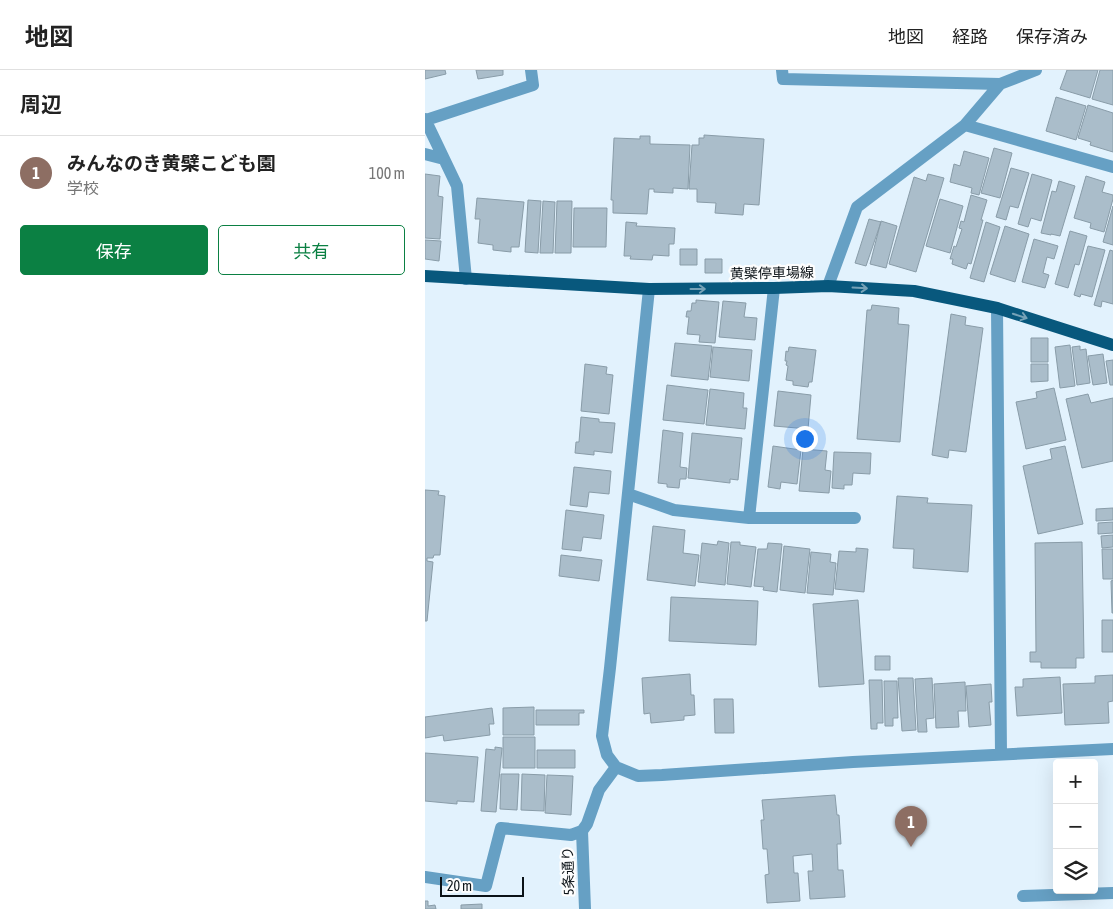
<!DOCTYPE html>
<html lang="ja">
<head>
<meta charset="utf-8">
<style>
	:root { --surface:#fff; --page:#f2f2f2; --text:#222; --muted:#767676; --line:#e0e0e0; --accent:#0b8043 }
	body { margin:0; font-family:"Asap Condensed","Noto Sans JP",sans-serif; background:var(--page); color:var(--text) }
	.controls { position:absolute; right:15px; bottom:15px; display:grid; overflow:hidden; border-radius:5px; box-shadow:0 5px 20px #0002 }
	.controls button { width:45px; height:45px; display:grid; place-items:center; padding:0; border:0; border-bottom:1px solid var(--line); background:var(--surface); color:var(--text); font:25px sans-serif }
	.scale { position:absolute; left:15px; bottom:12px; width:84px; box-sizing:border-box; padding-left:5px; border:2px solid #0b1217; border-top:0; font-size:14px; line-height:18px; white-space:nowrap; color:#0b1217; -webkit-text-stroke:4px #fdfdfd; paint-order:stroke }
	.you { position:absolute; left:379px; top:368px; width:18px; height:18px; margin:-12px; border:4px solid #fff; border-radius:50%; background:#1a73e8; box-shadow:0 0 0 8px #1a73e833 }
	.badge { display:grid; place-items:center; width:32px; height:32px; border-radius:50%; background:var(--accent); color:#fff; font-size:16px; font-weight:700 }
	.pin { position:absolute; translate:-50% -41px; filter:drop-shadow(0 1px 2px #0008) }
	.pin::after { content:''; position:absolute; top:26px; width:18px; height:15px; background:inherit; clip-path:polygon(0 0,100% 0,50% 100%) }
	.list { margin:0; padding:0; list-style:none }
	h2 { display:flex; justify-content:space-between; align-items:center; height:65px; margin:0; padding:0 20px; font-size:21px }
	h2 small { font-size:16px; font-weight:400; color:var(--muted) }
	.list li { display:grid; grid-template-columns:32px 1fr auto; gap:15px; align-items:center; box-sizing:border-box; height:75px; padding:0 20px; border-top:1px solid var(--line) }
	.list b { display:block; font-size:19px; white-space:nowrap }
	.list p { margin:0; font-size:16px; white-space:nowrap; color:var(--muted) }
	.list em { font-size:16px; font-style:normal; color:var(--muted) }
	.actions { display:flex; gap:10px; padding:15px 20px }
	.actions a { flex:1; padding:11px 0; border:1px solid var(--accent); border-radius:5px; text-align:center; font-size:18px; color:var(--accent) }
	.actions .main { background:var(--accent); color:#fff }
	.icon { flex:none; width:28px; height:28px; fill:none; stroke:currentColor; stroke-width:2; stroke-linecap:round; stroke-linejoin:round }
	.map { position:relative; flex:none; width:688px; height:839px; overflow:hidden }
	header { display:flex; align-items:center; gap:30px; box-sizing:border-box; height:70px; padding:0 25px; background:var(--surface); border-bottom:1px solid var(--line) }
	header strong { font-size:24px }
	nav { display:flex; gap:28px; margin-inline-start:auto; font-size:18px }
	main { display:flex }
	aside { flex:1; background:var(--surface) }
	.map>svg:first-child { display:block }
	.building { fill:#aabdca; stroke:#899ca8 }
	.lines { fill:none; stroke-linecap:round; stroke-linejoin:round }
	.minor { stroke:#66a0c4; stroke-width:12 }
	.major { stroke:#08587d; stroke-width:12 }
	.oneway { stroke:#76a2b7 }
	.labels { text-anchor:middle; stroke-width:4.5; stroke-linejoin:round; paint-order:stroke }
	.street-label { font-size:14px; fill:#0b1217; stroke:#fdfdfd }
</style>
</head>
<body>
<header>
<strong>地図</strong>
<nav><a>地図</a><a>経路</a><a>保存済み</a></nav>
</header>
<main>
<aside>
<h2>周辺<small></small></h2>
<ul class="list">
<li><span class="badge" style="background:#8d6e63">1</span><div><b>みんなのき黄檗こども園</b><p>学校</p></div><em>100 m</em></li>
</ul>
<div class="actions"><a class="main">保存</a><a>共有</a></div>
</aside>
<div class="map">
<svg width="688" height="839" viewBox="0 0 688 839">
	<rect width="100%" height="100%" fill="#e2f2fd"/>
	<path class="building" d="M0 0H20L21 4 0 9Z
		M51 0H78V5L53 9Z
		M642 0H673L665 28 635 19Z
		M675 0H688V35L667 29Z
		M631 27 661 36 651 70 621 61Z
		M663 35 688 43V82L665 75 666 72 653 68Z
		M279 65 339 69 334 135 319 134 318 145 290 143 291 133 272 132V119H264L267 75H274V68H279Z
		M215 66H225V74L265 75 263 119 248 118V123L229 122V119H224L222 144 188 143V130H186L189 68 215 69Z
		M569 78 587 83 575 128 556 123Z
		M539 81 564 88 554 125 546 123 547 118 525 112 529 94 535 96Z
		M586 98 604 103 593 138 585 136 581 150 571 147Z
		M0 104 15 106 13 126 18 127 15 169 0 168Z
		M503 104 519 108 491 202 464 194 489 107 501 111Z
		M607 104 627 110 616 151 606 148 603 157 593 154Z
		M661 106 680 112 677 122 688 125V129L679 162 665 158 666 153 649 148Z
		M634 111 650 116 635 166 626 164V165L616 163 627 121 631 122Z
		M546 125 562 130 556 150H558L546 194 543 193 541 199 527 194 528 189H525L529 176 531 177 537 159 534 158 536 151 539 152Z
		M52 128 99 132 94 177H86V182L68 180V175L53 173 55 149H50Z
		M515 129 538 136 525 183 501 176Z
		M103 130 116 131 113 183 100 182Z
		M118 131 130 132 128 183H115Z
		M132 131H147L146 183H130Z
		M688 136V175L678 172Z
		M149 138H182L181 177H148Z
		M444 149 456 152 441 196 430 193Z
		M456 151 472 156 461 198 445 194Z
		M201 152 212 153 211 156 250 158 249 174H244V186L228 185 227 190 205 189 206 186H199Z
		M561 152 575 157 559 212 545 208Z
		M580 156 604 164 590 212 565 204Z
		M645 161 662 166 654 195 650 194 643 218 630 214Z
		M609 169 633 176 629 189 622 187 618 203 624 205 620 218 597 212Z
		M0 170 16 171 14 191 0 189Z
		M663 176 680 180 667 227 656 224 655 227 649 225Z
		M255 179H272V195H255Z
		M685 180 688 181V234L677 231 676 237 669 235Z
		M280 189H297V203H280Z
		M271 230 294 232 290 273 274 272 275 265 262 264 264 247H261L262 241H266L267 233H271Z
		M298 231 321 233 319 247 332 248 330 270 294 267Z
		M447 235 474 238 473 254 484 255 475 372 432 369 442 240H446Z
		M526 244 541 247 540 255 558 258 541 382 524 380 523 388 507 385Z
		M606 268H623V292H606Z
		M250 273 287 276 283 310 246 306Z
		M645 275 650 316 635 318 630 277Z
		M655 276V280L661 279 665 313 652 315 647 277Z
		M288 277 327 280 324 311 285 307Z
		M364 277 391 280 387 312H384L383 317 368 315V311L361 310 363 296 361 295 362 291H360L361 281 363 282Z
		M678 284 682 313 668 315 663 286Z
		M688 290V315H685L681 291Z
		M160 294 182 297 181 304 188 305 184 344 156 341Z
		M606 294H623V311L606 312Z
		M242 315 283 320 279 354 238 350Z
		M629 318 641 370 601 379 591 332 612 328 611 322Z
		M285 319 319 323 318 338H322L320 359 281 355Z
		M353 321 386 325 383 359 349 356Z
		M663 324 666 333 688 328V391L657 398 641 329Z
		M156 347 174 349V352L190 353 187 383 169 381V385L150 383 151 372H154Z
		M238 360 258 363 255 397 262 398 261 409H255L254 418 242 417V414L233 413Z
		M267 363 317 368 313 410 305 409V413L263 408Z
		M348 376 376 380 372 414 356 412 355 419 343 417Z
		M640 376 658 454 613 464 598 396 627 389 625 379Z
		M378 379 402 381 400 400 406 401 404 423 374 421Z
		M409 382 446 383 445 404 428 403 427 415H419V419L407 418Z
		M149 397 186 401 184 424 164 422 162 437 145 435Z
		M0 420 14 421 13 425 20 426 15 485H9L8 488H2V491L8 492 2 551H0Z
		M472 426 503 428 502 433 547 435 543 502 488 498 489 479 468 478Z
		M688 438V450L671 451V439Z
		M141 440 179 445 176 469 158 467 156 481 137 479Z
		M688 452V463L673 464V453Z
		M228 456 260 460 258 483 274 485 270 516 222 510Z
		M688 465V477L677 478 676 466Z
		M293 471 304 473 300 515 273 512 277 473 292 475Z
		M306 472H315V475L331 477 326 517 302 514Z
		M657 472 659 588H651V598H616V592H605V582H611L610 473Z
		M343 473 357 474 352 522 338 520 339 517 329 516 333 479H342Z
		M359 476 385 479 380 523 355 520Z
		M431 478 443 479 439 522 410 519 414 481 431 482Z
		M677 479H688V509H678Z
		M386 482 406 484 405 492 411 493 408 525 382 523Z
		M136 485 177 490 174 511 134 506Z
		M688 510V543H687L686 511Z
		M246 527 333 531 331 575 244 571Z
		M433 530 439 614 394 617 388 534Z
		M677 550H688V582H677Z
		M450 586H465V600H450Z
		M265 604 266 625H269L270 645 259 646V650L226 653 225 643 219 644 217 608Z
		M688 605V631L683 632 684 653 640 655 638 614 670 613V606Z
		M635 607 637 643 592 646 590 617H598V609Z
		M473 608H488L491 660 477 661Z
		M507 608 509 648 501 649 502 662H493L490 609Z
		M444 610H457L458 653H452V659H446Z
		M459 611H472L473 648H468V656H460Z
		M540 612 541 641H533L534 657 511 658 509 614Z
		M566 614 567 632H564L566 655 544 657 541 616Z
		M289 629H308L309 663H290Z
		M109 637V665H78V638Z
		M67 638 69 654H64L65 665 19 671 18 665 0 668V647Z
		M111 640H159V643H154V655H111Z
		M78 667H110V698H78Z
		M70 677 77 678 71 742 56 741 61 679 70 680Z
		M112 680H150V698H112Z
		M0 683 53 687 49 732 32 731V734L0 731Z
		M76 704H94L92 740 75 739Z
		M97 704 120 705 119 741 96 740Z
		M122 705 148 706 146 745 120 743Z
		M410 725 412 745H414L416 774H412L413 800H418L420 827 385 829 383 801H388L387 784 368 786 369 803H373L375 831 342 833 340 805 344 804 342 779H338L336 750H339L337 730Z
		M0 831H3V836L10 835 11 839H0Z
		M57 834V839H36V835Z"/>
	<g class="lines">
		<path class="minor" d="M357 0 358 9 575 14
			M0 49 32 116 41 209
			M1 50 108 15 106 0
			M540 55 688 97
			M0 84 19 89
			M403 216 432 137 540 55 575 14 611 0
			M224 219 185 598 177 666 182 685 191 697 213 706 237 705 428 692 688 679
			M572 238 576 684
			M203 424 249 440 324 448H430
			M324 448 349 218
			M157 761 160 839
			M0 807 61 816 76 758 146 765 157 761 162 754 174 720 191 697
			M598 826 688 823"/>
		<path class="major" d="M0 206 224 219 349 218 403 216 489 221 572 238 688 275"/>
	</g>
	<defs><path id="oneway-shaft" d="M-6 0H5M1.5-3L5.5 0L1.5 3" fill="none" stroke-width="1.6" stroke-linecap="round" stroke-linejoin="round" transform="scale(1.25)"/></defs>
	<g class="oneway">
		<use href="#oneway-shaft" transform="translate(435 218) rotate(3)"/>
		<use href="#oneway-shaft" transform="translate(273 219)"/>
		<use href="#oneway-shaft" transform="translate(595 246) rotate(18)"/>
	</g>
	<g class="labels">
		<g class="street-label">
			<text transform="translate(347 203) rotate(-1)" y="5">黄檗停車場線</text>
			<text transform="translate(143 801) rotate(-92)" y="5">5条通り</text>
		</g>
	</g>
</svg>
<div class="controls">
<button>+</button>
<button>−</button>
<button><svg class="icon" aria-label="layers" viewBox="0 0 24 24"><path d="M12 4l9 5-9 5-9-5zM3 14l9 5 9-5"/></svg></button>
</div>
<div class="scale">20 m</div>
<div class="you"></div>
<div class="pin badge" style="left:486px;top:777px;background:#8d6e63">1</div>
</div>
</main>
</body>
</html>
